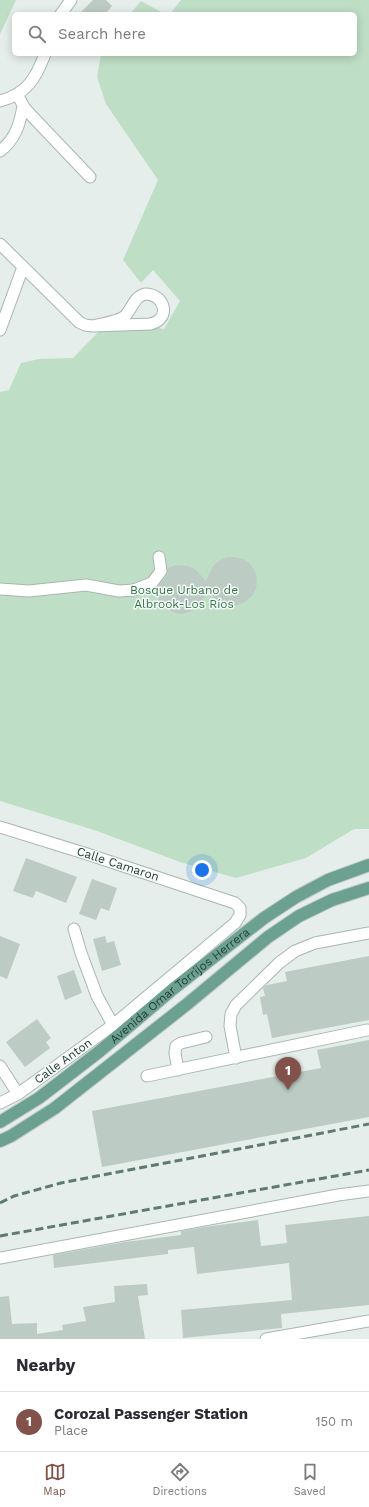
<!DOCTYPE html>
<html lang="en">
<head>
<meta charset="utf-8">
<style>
	:root { --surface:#fff; --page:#f7f7f7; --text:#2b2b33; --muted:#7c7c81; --line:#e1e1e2; --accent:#82524a }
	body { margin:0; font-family:"Work Sans",sans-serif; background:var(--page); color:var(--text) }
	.you { position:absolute; left:202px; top:870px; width:14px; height:14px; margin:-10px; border:3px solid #fff; border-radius:50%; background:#1a73e8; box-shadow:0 0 0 6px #1a73e833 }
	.badge { display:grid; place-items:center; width:26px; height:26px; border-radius:50%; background:var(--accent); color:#fff; font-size:13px; font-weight:700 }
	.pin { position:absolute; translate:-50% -33px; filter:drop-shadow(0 1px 2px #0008) }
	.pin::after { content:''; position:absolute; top:21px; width:14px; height:12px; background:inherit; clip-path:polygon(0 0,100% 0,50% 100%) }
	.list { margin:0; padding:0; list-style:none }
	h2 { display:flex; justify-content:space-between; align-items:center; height:52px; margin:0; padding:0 16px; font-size:17px }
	h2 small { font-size:13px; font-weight:400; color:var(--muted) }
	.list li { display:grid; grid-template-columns:26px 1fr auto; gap:12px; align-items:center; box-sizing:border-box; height:60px; padding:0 16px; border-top:1px solid var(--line) }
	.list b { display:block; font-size:15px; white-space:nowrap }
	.list p { margin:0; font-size:13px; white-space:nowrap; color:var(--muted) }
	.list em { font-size:13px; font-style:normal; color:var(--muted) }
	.icon { flex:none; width:22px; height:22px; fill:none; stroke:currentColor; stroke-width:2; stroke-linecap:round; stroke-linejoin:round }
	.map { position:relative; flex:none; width:369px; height:1339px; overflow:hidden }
	.search { position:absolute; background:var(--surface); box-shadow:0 2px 10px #0003; left:12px; right:12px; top:12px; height:44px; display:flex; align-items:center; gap:10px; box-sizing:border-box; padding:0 14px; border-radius:6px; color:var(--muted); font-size:15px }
	.sheet { height:112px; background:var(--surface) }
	nav { display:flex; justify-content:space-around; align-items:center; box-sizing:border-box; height:56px; border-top:1px solid var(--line); background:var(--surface); font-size:11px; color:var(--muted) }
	nav a { display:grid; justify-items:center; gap:2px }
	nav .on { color:var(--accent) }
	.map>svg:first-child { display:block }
	.green { fill:#bfdec6 }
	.building { fill:#bdcbc5 }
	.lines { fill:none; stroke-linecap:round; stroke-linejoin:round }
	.minor-casing { stroke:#a8b6b1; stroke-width:13 }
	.major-casing { stroke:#c2c9c7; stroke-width:14 }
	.minor { stroke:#fff; stroke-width:11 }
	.major { stroke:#6ca192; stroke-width:12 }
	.rail { stroke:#607a72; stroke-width:3; stroke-dasharray:8 4; stroke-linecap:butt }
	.labels { text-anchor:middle; stroke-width:3; stroke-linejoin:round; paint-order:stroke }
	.park-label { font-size:12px; fill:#307548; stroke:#f6faf8 }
	.street-label { font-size:12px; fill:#253f37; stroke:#f6faf8 }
</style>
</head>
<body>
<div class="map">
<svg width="369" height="1339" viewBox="0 0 369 1339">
	<rect width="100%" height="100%" fill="#e5eeea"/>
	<path class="green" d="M0 0H16L0 34Z
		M181 0H369V829H354L306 858 236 878 180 862 97 831 0 801V392L9 390 21 363 39 359 73 358 105 325 138 324 164 329 180 301 153 270 141 283 123 260 158 180 106 104 97 77 101 54H355V14H170Z
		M141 1 165 14H130Z"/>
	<path class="building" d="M93 0H106L112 6 105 14H79Z
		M227 557H235L243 559 249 563 254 569 257 578 256 589 252 596 245 602 238 605 229 606 220 603 208 592 198 606 190 612 181 614 173 612 162 605 158 598 157 588 167 575 168 568 176 565 188 566 195 569 206 581 213 566 219 561Z
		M26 858 77 877 66 903 36 891 33 898 13 891Z
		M92 879 117 888 109 911 101 908 96 920 79 914Z
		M0 936 20 944 7 979 0 976Z
		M105 936 107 943 114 941 121 965 102 971 93 939Z
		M369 956V1020L272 1038 267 1014 263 1015 260 997 265 996 263 988 267 985 287 981 285 972Z
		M74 970 82 993 65 1000 57 976Z
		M37 1019 51 1038 46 1042 50 1048 25 1067 6 1042Z
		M369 1040V1117L102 1167 92 1111 321 1068 317 1050Z
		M369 1216V1305L281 1314 282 1328 183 1338 181 1310 292 1300 289 1263 197 1274 194 1247 168 1250V1254L54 1268 53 1255 125 1242 181 1235V1231L204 1227 258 1220 261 1246 287 1243 285 1225Z
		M147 1284 148 1295 138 1296 145 1339H0V1297L9 1296 12 1324 37 1323V1334L63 1330 62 1325 86 1321 83 1307 115 1302 114 1286Z"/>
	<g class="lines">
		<g class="minor-casing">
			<path id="minor" d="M61 14 71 0
				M17 94 24 107 30 114 90 177
				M0 101C27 94 36 78 45 54
				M0 151C15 140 20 124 23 106
				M0 244 79 322 85 325 93 326
				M145 294C166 294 171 320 150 324L93 326C101 324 121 321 126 315 133 307 134 297 145 294Z
				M0 330 23 267
				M0 589 29 591 86 585 119 591 134 590 152 583 161 571 159 557
				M0 827 87 854 235 903 240 908V915L235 923 113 1025 18 1094 0 1103
				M74 929 81 953 97 996 113 1025
				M236 1058 230 1026 231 1014 236 1005 279 963 295 951 315 943 369 933
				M0 1066 18 1094
				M178 1070 175 1053 176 1046 181 1043 206 1037
				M147 1076 367 1030
				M0 1258 338 1195 369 1191
				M266 1339 369 1321"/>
		</g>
		<g class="major-casing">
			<g id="major">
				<path id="s1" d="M0 1122 39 1098 100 1051 173 989 264 918 296 897 328 880 369 865"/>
				<path d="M0 1141 11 1136 55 1108 186 1005 268 937 299 916 332 900 369 888"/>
			</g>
		</g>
		<use href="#minor" class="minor"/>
		<use href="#major" class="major"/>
		<path class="rail" d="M0 1203 14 1196 61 1183 369 1124
			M0 1236 369 1170"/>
	</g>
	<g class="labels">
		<g class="park-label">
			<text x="184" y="594">Bosque Urbano de<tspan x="184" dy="14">Albrook-Los Ríos</tspan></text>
		</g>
		<g class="street-label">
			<text transform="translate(118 864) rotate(18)" y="4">Calle Camaron</text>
			<text dy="4" stroke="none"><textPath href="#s1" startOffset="226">Avenida Omar Torrijos Herrera</textPath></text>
			<text transform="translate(63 1061) rotate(-36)" y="4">Calle Anton</text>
		</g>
	</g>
</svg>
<div class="you"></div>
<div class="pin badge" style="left:288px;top:1090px">1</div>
<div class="search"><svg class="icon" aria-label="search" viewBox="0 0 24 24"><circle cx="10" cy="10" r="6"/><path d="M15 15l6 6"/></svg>Search here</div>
</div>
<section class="sheet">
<h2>Nearby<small></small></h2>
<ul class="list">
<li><span class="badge">1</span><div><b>Corozal Passenger Station</b><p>Place</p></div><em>150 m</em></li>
</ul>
</section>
<nav>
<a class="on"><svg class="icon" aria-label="map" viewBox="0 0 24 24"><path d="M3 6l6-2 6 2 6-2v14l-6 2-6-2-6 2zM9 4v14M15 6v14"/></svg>Map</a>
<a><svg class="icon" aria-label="directions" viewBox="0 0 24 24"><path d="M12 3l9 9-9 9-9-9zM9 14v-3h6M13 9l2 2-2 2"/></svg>Directions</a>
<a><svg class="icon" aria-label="saved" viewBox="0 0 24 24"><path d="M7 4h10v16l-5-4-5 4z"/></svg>Saved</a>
</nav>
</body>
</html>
